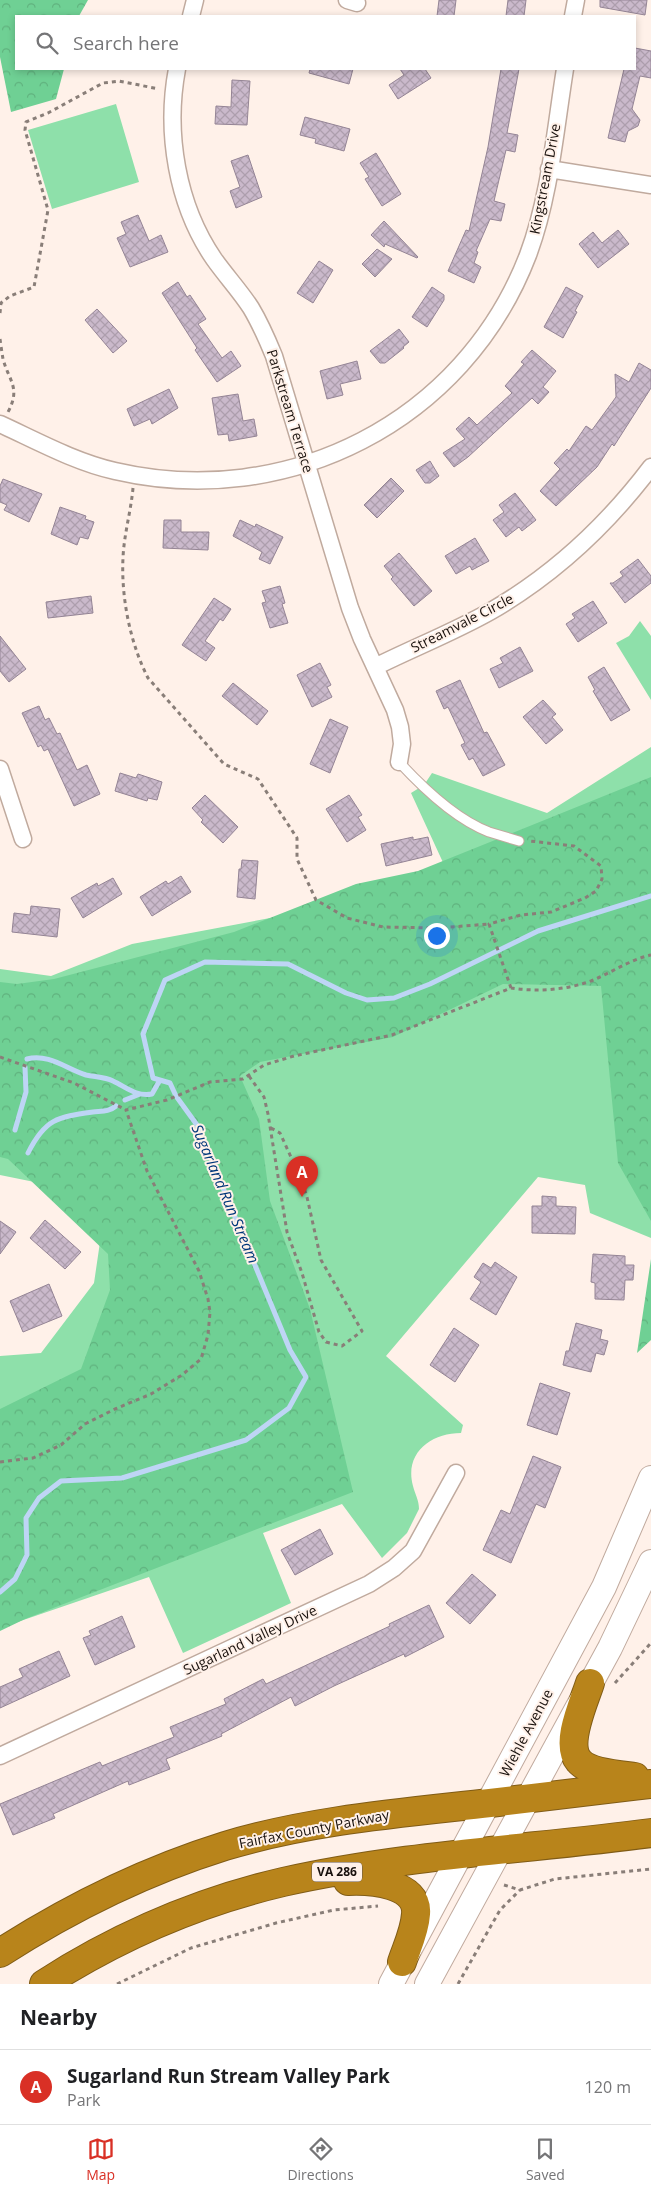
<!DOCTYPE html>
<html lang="en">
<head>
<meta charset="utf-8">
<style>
	:root { --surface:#fff; --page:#f6f6f6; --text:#202124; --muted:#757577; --line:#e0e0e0; --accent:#d93025 }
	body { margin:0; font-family:"Open Sans",sans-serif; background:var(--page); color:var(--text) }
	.you { position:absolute; left:436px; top:935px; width:18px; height:18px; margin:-12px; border:4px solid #fff; border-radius:50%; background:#1a73e8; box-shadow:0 0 0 8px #1a73e833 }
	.badge { display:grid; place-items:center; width:32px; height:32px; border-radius:50%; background:var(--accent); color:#fff; font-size:16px; font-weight:700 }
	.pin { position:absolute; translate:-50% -41px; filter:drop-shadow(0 1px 2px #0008) }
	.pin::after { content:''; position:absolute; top:26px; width:18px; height:15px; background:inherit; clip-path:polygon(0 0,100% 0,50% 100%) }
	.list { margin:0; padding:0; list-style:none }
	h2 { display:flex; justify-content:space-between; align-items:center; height:65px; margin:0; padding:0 20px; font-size:21px }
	h2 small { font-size:16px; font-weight:400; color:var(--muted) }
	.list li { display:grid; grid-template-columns:32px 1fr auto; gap:15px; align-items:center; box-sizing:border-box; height:75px; padding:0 20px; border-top:1px solid var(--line) }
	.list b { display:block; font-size:19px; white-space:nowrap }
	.list p { margin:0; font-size:16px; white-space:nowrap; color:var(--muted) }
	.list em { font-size:16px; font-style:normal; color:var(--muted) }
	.icon { flex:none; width:28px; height:28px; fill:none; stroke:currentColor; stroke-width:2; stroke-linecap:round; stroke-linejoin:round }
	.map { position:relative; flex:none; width:651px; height:1984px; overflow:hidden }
	.search { position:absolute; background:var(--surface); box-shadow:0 2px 8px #0003; left:15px; right:15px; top:15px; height:55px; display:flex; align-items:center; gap:12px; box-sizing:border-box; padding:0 18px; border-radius:0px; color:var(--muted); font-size:19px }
	.sheet { height:140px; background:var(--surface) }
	nav { display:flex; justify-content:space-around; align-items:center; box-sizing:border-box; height:70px; border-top:1px solid var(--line); background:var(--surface); font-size:14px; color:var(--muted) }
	nav a { display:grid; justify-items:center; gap:2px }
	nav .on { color:var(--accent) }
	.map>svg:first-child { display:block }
	.green { fill:#8ee0aa }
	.forest { fill:url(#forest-crowns) }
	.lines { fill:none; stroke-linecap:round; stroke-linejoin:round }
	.stream { stroke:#bed5f5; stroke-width:5 }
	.building { fill:url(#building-cross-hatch); stroke:#948495 }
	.lane-casing { stroke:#c0aa9e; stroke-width:11 }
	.street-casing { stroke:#c0aa9e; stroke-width:19 }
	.secondary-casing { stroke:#c0aa9e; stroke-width:26 }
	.highway-casing { stroke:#805c16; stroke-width:30 }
	.path { stroke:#897e78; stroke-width:3; stroke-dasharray:4 4; stroke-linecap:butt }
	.lane { stroke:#fff; stroke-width:9 }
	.street { stroke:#fff; stroke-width:16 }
	.secondary { stroke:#fff; stroke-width:24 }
	.highway { stroke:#b8841b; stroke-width:28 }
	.labels { text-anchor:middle; stroke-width:4; stroke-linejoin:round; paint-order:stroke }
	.shield { fill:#fff1e9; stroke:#5e544f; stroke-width:1 }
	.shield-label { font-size:12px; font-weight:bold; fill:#19110d }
	.street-label { font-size:14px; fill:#19110d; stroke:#fff1e9 }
	.water-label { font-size:15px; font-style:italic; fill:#00377a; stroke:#fff1e9 }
</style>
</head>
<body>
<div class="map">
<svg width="651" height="1984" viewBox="0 0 651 1984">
	<defs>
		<pattern id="forest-crowns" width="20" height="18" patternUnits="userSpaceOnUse" patternTransform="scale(1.25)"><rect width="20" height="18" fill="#6fd094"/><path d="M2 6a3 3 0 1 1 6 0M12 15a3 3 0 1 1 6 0" fill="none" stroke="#60b27e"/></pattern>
		<pattern id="building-cross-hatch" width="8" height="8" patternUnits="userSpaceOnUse" patternTransform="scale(1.25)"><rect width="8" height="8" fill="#cab9cb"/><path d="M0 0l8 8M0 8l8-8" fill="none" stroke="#ad9ead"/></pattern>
	</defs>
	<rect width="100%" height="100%" fill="#fff1e9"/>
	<path class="green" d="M116 104 139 182 52 209 28 130Z
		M640 621 651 636V700L616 643 629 636Z
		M651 747V1238L590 1213 585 1185 538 1177 386 1356 463 1425 461 1433C431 1433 404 1453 413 1486 415 1494 419 1500 419 1509L407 1533 382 1558 342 1504 263 1533 291 1603 183 1653 149 1577 0 1628V1356L41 1353 94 1283 105 1208 59 1187 0 1175V969L51 976 132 944 297 913 458 895 411 793 424 785 432 773 547 813Z"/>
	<path class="forest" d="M0 0H88L79 16H16V69H64L56 99 11 112 0 57Z
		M651 777V1221L618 1163 601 986 503 984 393 1037 260 1062 240 1076 259 1119 270 1201 310 1309 353 1492 25 1619 0 1631V1409L81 1369 110 1290 108 1254 8 1159 0 1157V982L17 984 54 979 234 932 356 884 418 871Z
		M651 1259V1340L637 1353Z"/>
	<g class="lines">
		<path class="stream" d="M27 1059C48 1053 67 1069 86 1075 95 1077 105 1077 113 1081 126 1087 136 1097 152 1094L160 1080
			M125 1100 140 1094
			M15 1130 26 1092 25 1067
			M28 1153C45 1119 57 1117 93 1112 102 1111 109 1112 116 1106
			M0 1592 15 1579 27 1555 26 1518 39 1498 61 1481 122 1478 246 1440 289 1408 306 1377 290 1350 197 1125 176 1096 170 1083 153 1078 143 1034 165 980 205 962 288 964 346 993 367 1000 394 998 430 984 538 931 651 896"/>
	</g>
	<path class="building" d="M439 0H456L454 16H437Z
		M508 0H526L524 16H506Z
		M600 0H647L645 15 600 7Z
		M635 48 651 51V78L640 76 632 109 640 120 638 126 628 131 625 142 608 138 624 69H635Z
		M310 69H353L349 84 309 73Z
		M400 69H425L431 78 398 99 389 85 404 75Z
		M501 69H519L507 133 518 135 515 152 506 150 494 201 505 204 501 221 490 219 476 251 478 252 474 263 481 267 474 283 448 271 466 230 469 231 488 147Z
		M232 80 250 81 247 125 215 124 216 106 231 107Z
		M305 117 350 129 344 151 315 143 316 139 300 135Z
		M376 153 401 194 382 206 365 179 369 177 360 163Z
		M248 155 262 197 236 208 230 191 240 187 231 161Z
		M138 215 149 241 161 235 168 252 130 267 117 238 126 234 121 222Z
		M384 221 418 257 417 258 385 244 384 247 371 235Z
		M618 230 629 244 598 268 579 244 593 232 602 243Z
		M377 249 392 259 375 277 362 264Z
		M319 261 333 270 313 303 297 293Z
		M178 282 187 297 190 295 206 319 198 324 222 358 231 351 241 366 217 382 195 350 197 348 162 293Z
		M432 287 444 295V300L427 327 412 317Z
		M566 287 583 296 575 311 577 312 563 338 544 327Z
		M97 309 127 341 113 353 85 320Z
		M399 329 409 342 403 347 404 348 385 363H380L370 351Z
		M532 350 556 371 543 387 549 392 538 404 532 398 468 457 454 467 443 453 465 439 456 429 469 417 477 425 512 393 505 386 524 364 521 362Z
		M357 361 361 379 340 384 343 395 327 399 320 371Z
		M639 363 651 370V388L614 446 612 444 597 467 556 506 540 491 560 469 554 463 567 449 569 451 586 426 592 430 616 397 615 374 629 382Z
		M169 389 178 408 152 424 150 419 134 426 127 409Z
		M238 394 243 421 254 419 257 436 229 441 228 434 218 435 212 398Z
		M430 461 439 476 430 483H425L416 470Z
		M391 478 404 491 377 518 364 505Z
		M3 479 42 494 29 522 4 510 7 505 0 502V486Z
		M515 493 536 520 522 531 519 527 506 537 493 520 504 512 499 505Z
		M60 507 86 516 85 519 94 522 88 539 80 537 77 545 51 534Z
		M164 520H181V532H209L208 550 163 548Z
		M240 520 255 527 256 524 283 537 270 564 259 559 262 552 233 536Z
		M475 538 489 561 472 570 470 566 456 574 445 556Z
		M399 553 432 591 414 606 391 579 393 577 384 566Z
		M638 559 651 576V583L625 603 610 583H613L623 576 620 572Z
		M280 586 285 603 282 604 288 623 270 628 262 603 266 602 262 591Z
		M91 596 93 613 48 618 46 602Z
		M214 598 231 609 223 621 220 619 205 641 215 648 206 661 182 645Z
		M593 601 607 623 578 642 566 624 575 618 572 614Z
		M0 636 26 669 9 682 0 671Z
		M520 647 533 671 499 688 490 669 503 663 500 658Z
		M320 663 331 685 327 687 332 697 312 707 297 675Z
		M604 667 630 710 611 721 593 691 595 690 588 677Z
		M460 680 484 733 487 732 505 765 483 776 473 758 469 760 461 745 465 743 448 707 444 709 436 691Z
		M233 683 268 711 257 725 222 696Z
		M543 700 556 714 552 717 563 730 546 744 523 717Z
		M39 706 45 720 49 718 57 734 60 733 77 770 87 765 100 794 74 806 48 749 44 751 41 745 38 747 22 713Z
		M330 719 348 727 330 773 310 764Z
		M120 773 136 778 138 774 162 782 157 800 148 798 147 801 115 791Z
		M205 795 238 827 223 843 201 822 203 820 192 808Z
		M349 795 362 815 358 817 366 830 347 842 326 809Z
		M413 837V840L428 837 432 855 386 866 381 844Z
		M242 860 258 861 255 899 237 897 239 869H241Z
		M181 876 191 892 152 916 140 897 166 881 168 884Z
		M113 878 122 894 83 918 71 898 97 883 98 886Z
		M31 906 60 909 57 937 12 932 14 913 30 915Z
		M542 1196 556 1197V1206L576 1207 575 1234 532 1233V1206H542Z
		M45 1220 81 1252 65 1269 30 1238Z
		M0 1221 16 1232 0 1254Z
		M593 1254 625 1256V1265H634L633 1280H625L624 1300 595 1299V1283L591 1282Z
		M495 1262 517 1277 496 1315 470 1299 481 1282 474 1277 483 1263 491 1268Z
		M49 1284 62 1316 23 1332 10 1301Z
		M576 1323 602 1330 600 1339 608 1341 604 1355 596 1353 591 1372 563 1365 566 1351H569Z
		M454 1328 479 1345 455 1382 430 1365Z
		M540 1383 570 1393 557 1435 527 1425Z
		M533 1456 561 1467 545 1508 536 1504 511 1563 483 1550 501 1510 510 1514Z
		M320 1529 333 1554 295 1575 281 1550Z
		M472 1574 496 1595 470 1624 446 1603Z
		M429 1605 444 1637 405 1657 404 1654 334 1686 295 1706 291 1697 221 1734 222 1736 166 1759 170 1769 129 1785 128 1781 53 1814 55 1818 13 1835 0 1804 100 1762 102 1766 174 1737 170 1727 226 1704 224 1699 263 1679 266 1684 390 1626 389 1624Z
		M122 1616 135 1647 95 1665 83 1638 91 1635 89 1631Z
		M59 1651 70 1676 0 1708V1687L23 1677 19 1669Z"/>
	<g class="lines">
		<g class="lane-casing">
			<path id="lane" d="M399 762C423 788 455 819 489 832 499 835 509 838 519 841"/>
		</g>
		<g class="street-casing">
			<path id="street" d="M347 0 357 3
				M191 16 195 0
				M573 16 576 0
				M177 69C165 133 177 205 214 259 226 276 240 291 251 308 260 323 267 339 274 356L350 608 362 639 395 710 400 727 402 744 399 762
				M549 169 651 185
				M0 424C37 441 75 462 115 471 287 511 464 422 528 255 550 196 555 131 565 69
				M375 667C413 648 454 632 491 611 555 574 607 525 651 467
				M0 769 23 839
				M0 1756 369 1584 394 1568 413 1551 456 1473"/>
		</g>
		<g class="secondary-casing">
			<path id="secondary" d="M391 1984 604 1587 651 1478
				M427 1984 610 1648 651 1562"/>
		</g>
		<g class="highway-casing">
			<path id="highway" d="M590 1683C584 1702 564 1744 579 1761 589 1773 620 1775 635 1777
				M348 1881C370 1880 419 1883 416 1914 415 1931 407 1947 402 1962
				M0 1953C70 1908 145 1871 225 1846 311 1820 401 1813 490 1803 543 1797 597 1790 651 1784
				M44 1984C117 1937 198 1902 283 1882 404 1855 529 1849 651 1833"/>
		</g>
		<path class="path" d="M0 313 1 303 10 296 34 287 48 210 25 130 26 122 48 113 103 83 119 81 159 89
			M0 339C1 346 2 353 3 359 9 381 21 388 8 412
			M133 488C131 511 124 534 123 558 121 597 130 643 148 678L224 764 258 779 297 838V859L316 900 347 918 383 927 438 928 489 924
			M511 988 489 924 521 915 551 912 585 898 596 891 602 879 601 866 574 846 530 841
			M0 1057 74 1083 126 1110
			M249 1076 264 1097 268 1114 287 1232 302 1273 319 1332 326 1342 342 1346 362 1331 321 1260 307 1197 301 1179 280 1133 271 1128
			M0 1462 33 1458 61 1445 85 1424 115 1409 151 1394 182 1375 201 1359 208 1335 210 1312 208 1299 199 1271 147 1171 126 1110 167 1100 210 1082 243 1079 264 1065 294 1056 392 1035 511 988C537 992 566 990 591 981 611 973 629 960 651 955
			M615 1683 651 1643
			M504 1885 520 1890 555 1879 651 1869
			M117 1984 191 1948 276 1923 334 1910 378 1906
			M458 1984 500 1910 520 1890"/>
		<use href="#lane" class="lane"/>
		<use href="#street" class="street"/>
		<use href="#secondary" class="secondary"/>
		<use href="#highway" class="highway"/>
	</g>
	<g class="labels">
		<rect class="shield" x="312" y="1862.5" width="50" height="19" rx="4"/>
		<g class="shield-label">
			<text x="337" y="1876">VA 286</text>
		</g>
		<g class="street-label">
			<text transform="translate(545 179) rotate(-79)" y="5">Kingstream Drive</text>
			<text transform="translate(290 411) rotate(73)" y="5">Parkstream Terrace</text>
			<text transform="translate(462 623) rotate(-27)" y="5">Streamvale Circle</text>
			<text transform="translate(250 1640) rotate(-25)" y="5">Sugarland Valley Drive</text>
			<text transform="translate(526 1733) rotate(-62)" y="5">Wiehle Avenue</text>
			<text transform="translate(314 1829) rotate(-11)" y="5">Fairfax County Parkway</text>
		</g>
		<g class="water-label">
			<text transform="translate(225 1194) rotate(67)" y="5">Sugarland Run Stream</text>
		</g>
	</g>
</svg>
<div class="you"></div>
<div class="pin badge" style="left:302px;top:1197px">A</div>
<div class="search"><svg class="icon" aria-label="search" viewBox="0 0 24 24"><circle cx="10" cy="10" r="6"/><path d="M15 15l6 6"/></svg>Search here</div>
</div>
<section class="sheet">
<h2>Nearby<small></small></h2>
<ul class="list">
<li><span class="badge">A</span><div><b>Sugarland Run Stream Valley Park</b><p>Park</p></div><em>120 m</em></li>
</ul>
</section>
<nav>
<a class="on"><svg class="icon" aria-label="map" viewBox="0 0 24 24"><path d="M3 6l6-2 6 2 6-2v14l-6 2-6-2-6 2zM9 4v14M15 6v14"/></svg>Map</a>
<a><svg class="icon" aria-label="directions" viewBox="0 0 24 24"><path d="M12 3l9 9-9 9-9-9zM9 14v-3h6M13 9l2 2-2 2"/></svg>Directions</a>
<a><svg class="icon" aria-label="saved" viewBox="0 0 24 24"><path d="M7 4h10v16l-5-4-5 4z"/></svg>Saved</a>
</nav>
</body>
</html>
